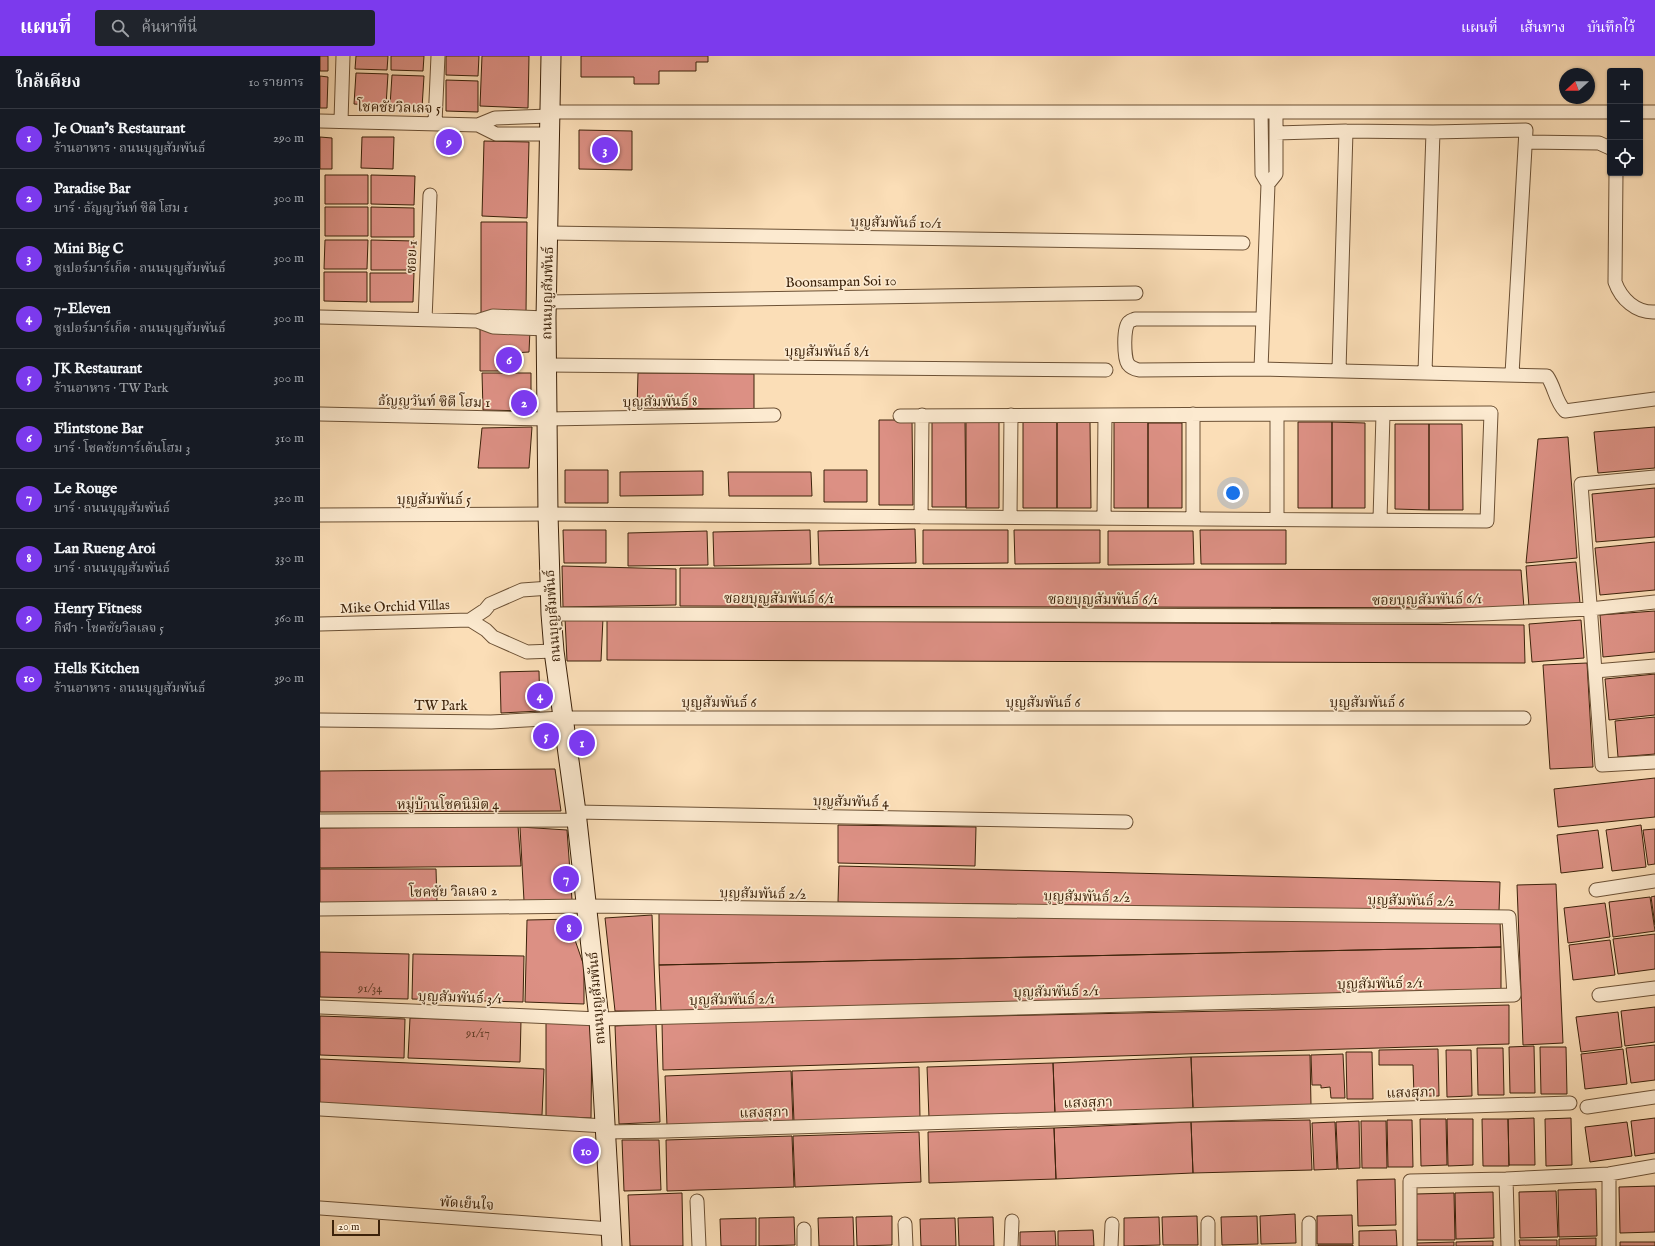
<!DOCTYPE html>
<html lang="th">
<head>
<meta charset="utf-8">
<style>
	:root { --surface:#171b24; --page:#20242c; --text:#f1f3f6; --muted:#9ea1a6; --line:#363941; --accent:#7c3aed }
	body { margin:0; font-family:"IM FELL English","Noto Serif Thai",serif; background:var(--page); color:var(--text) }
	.controls { position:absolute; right:12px; top:12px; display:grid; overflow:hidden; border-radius:4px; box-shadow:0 1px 3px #0004 }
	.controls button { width:36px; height:36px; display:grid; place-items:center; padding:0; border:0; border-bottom:1px solid var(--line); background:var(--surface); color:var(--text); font:20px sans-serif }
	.compass { position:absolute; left:1239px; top:12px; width:36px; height:36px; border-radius:50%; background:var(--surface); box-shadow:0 1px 3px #0004; rotate:249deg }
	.scale { position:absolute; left:12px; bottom:10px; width:48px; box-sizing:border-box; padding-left:4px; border:2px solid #3c220a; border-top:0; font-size:11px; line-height:14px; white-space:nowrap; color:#3c220a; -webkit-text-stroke:3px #fcead0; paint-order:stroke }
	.you { position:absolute; left:913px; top:437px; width:14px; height:14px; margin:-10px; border:3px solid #fff; border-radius:50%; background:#1a73e8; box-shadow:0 0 0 6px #1a73e833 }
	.badge { display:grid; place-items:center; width:26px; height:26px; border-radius:50%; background:var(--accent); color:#fff; font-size:13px; font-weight:700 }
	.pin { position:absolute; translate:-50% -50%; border:2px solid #fff; box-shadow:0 1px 4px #0006 }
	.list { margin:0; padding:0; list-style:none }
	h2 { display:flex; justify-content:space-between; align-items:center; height:52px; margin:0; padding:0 16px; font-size:17px }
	h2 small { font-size:13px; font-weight:400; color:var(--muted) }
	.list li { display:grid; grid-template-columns:26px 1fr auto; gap:12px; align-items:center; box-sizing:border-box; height:60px; padding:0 16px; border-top:1px solid var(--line) }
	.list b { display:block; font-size:15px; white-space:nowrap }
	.list p { margin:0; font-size:13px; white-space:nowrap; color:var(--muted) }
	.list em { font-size:13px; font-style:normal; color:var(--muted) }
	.icon { flex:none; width:22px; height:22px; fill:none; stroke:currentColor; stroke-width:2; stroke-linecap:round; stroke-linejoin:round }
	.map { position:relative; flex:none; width:1335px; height:1190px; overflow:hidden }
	header { display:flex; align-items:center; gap:24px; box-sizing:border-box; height:56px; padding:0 20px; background:var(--accent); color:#fff }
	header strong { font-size:19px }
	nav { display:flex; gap:22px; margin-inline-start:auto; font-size:14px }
	.search { width:280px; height:36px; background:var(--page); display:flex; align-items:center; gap:10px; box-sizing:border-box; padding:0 14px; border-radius:4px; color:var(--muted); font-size:15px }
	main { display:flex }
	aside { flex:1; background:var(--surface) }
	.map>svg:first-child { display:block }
	.building { fill:#dc9084; stroke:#3c220a }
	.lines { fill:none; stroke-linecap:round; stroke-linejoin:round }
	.street-casing { stroke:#6c5135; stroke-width:15 }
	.secondary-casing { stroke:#3c220a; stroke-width:21 }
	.street { stroke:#fcead0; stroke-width:13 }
	.secondary { stroke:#fcead0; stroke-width:19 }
	.labels { text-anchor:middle; stroke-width:3.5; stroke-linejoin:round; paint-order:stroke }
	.number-label { font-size:12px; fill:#643e28 }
	.street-label { font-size:14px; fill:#3c220a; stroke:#fcead0 }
</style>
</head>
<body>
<header>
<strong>แผนที่</strong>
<div class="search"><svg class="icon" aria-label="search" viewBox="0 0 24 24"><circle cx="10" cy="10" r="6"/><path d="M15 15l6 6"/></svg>ค้นหาที่นี่</div>
<nav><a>แผนที่</a><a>เส้นทาง</a><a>บันทึกไว้</a></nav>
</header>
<main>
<aside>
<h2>ใกล้เคียง<small>10 รายการ</small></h2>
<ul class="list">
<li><span class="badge">1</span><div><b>Je Ouan’s Restaurant</b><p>ร้านอาหาร · ถนนบุญสัมพันธ์</p></div><em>290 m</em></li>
<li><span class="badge">2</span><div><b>Paradise Bar</b><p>บาร์ · ธัญญวันท์ ซิตี โฮม 1</p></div><em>300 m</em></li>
<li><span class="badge">3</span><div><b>Mini Big C</b><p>ซูเปอร์มาร์เก็ต · ถนนบุญสัมพันธ์</p></div><em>300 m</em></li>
<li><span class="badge">4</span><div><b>7-Eleven</b><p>ซูเปอร์มาร์เก็ต · ถนนบุญสัมพันธ์</p></div><em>300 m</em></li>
<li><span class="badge">5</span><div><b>JK Restaurant</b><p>ร้านอาหาร · TW Park</p></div><em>300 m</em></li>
<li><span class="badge">6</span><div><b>Flintstone Bar</b><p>บาร์ · โชคชัยการ์เด้นโฮม 3</p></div><em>310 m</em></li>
<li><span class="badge">7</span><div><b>Le Rouge</b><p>บาร์ · ถนนบุญสัมพันธ์</p></div><em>320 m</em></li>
<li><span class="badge">8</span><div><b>Lan Rueng Aroi</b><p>บาร์ · ถนนบุญสัมพันธ์</p></div><em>330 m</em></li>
<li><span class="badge">9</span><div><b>Henry Fitness</b><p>กีฬา · โชคชัยวิลเลจ 5</p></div><em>360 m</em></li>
<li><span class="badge">10</span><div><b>Hells Kitchen</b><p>ร้านอาหาร · ถนนบุญสัมพันธ์</p></div><em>390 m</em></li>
</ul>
</aside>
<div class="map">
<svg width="1335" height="1190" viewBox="0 0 1335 1190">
	<rect width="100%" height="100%" fill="#fbdeb7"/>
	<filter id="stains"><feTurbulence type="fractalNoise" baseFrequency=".005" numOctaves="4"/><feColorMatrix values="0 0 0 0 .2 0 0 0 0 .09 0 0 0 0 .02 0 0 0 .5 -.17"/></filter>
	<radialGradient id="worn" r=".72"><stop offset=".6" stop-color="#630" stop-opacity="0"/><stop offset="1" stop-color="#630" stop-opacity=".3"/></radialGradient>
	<path class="building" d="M0 0H8V15H0Z
		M36 0H68L67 14 35 13Z
		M71 0H104L103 15 71 14Z
		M126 0H159L158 20 126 19Z
		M162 0H209L208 52 160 50Z
		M261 0H388V6H376V15H339V28H314V21H261Z
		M36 17 68 18 66 50 34 48Z
		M72 19 104 20 102 52 70 50Z
		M0 20 8 21 7 52H0Z
		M126 24 158 25V56L126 55Z
		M259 74 312 75V114L259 113Z
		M0 81 12 82V113H0Z
		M42 81H74L73 113 41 112Z
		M164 85 209 86 207 162 162 160Z
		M5 119H48V148H5Z
		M51 119 95 120 94 149 51 148Z
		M5 151H48V180H5Z
		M51 151 94 152V181H51Z
		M161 166H207L206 258H161Z
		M5 184H48L47 213H4Z
		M51 184 94 185V214H51Z
		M4 216H47V246L4 245Z
		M50 217H94L93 246H50Z
		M160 273 210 274 209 296 193 297V315H160Z
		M162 317H211V355L163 354Z
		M318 317 434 318V353L317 352Z
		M559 364H592L593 449H559Z
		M612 366H645L646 451H612Z
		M646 366H679V452H646Z
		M703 366H737V452H703Z
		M737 366H770L771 452H737Z
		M794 366H828V452H794Z
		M978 366H1012V452H978Z
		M1012 366 1045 367V452H1012Z
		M828 367H862V452H828Z
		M1075 368H1109V454L1075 453Z
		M1109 368H1142L1143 454H1109Z
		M212 371 209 412H158L162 372Z
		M1335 371V412L1278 417 1274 376Z
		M1248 381 1257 502 1206 507 1218 383Z
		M245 414H288V447H245Z
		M504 414H547V446H504Z
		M383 415V439L300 440V416Z
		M408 416H491L492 440H409Z
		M1335 432V481L1276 486 1272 438Z
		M595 473 596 507 499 509 498 475Z
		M243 474H286V507H244Z
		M490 474 491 508 394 510 393 476Z
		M603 474H688V507L603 508Z
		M694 474H780V507L695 508Z
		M880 474H966V508H881Z
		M387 475 388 509 308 510V477Z
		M788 475H873L874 508 788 509Z
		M1335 486V534L1280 539 1275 492Z
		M1256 506 1260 547 1209 551 1206 510Z
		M242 510 356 513V549L243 551Z
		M360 512 1201 514 1204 552 360 550Z
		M1335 555V596L1283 601 1280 559Z
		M245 562H283L281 605H247Z
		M287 564 1204 569 1205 607 287 604Z
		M1261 564 1264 602 1212 606 1209 568Z
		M1267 607 1273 711 1230 713 1223 609Z
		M219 615 220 655 181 657 180 616Z
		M1335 618V659L1289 664 1285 623Z
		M1335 661V698L1298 701 1295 665Z
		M235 713 241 755 0 756V715Z
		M1335 722V761L1238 771 1234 733Z
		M518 769 656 771 655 810 518 807Z
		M1321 769 1326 811 1292 815 1286 774Z
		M198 770 201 810 0 812V772Z
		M200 771 247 774 252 844 204 845Z
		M1335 773V808L1328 809 1323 774Z
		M1278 774 1283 812 1241 817 1237 779Z
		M519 810 1180 826 1179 855 518 846Z
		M0 813H116L117 847H0Z
		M1236 828 1243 987 1203 989 1197 829Z
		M1335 840V869L1331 841Z
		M1330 841 1335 875 1293 881 1289 846Z
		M1285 847 1290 881 1248 887 1244 852Z
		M339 857 1180 865 1181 891 339 909Z
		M332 859 336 955H295L285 862Z
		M255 863V884L264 910V948L205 946 207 864Z
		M1335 878V913L1298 918 1293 883Z
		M1290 884 1295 919 1253 924 1249 889Z
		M1181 891V933L341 955 339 909Z
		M0 896 89 898 88 943 0 941Z
		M93 898 204 900 203 946 92 943Z
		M1189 949V988L343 1014 342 967Z
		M1335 951V986L1305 990 1301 955Z
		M1298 956 1302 991 1261 996 1256 961Z
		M0 960 85 963 84 1002 0 999Z
		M90 962 201 965 200 1006 88 1002Z
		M226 966 272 968 271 1062 226 1060Z
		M336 968 340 1066 299 1068 295 970Z
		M1335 989V1024L1311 1027 1306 992Z
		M1214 990 1215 1037H1190L1189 991Z
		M1220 991H1246L1247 1038H1221Z
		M1157 992H1183L1184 1039H1158Z
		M1118 993 1119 1040H1094L1093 1009H1059V994Z
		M1303 993 1307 1028 1265 1033 1261 998Z
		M1126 994H1151L1152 1040 1127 1041Z
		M1026 996H1052L1053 1043H1027Z
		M1023 998 1025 1042H1011L1010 1031 1001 1032V1029H992L991 999Z
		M990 999 991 1049 873 1052 871 1001Z
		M871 1001 873 1052 735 1058 733 1007Z
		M0 1003 224 1013 222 1059 0 1048Z
		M733 1007 735 1058 609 1062 607 1011Z
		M599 1011 600 1062 474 1066 472 1015Z
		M471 1015 473 1066 347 1070 345 1020Z
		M1214 1062 1215 1109H1189L1188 1063Z
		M1251 1062 1252 1109 1226 1110 1225 1063Z
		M1335 1062V1097L1315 1100 1311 1065Z
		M1100 1063H1126L1127 1109 1101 1110Z
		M1127 1063H1153V1109L1128 1110Z
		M1162 1063H1188L1189 1110H1163Z
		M990 1064 992 1114 873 1117 871 1066Z
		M1067 1064H1092L1093 1111H1068Z
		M1039 1065 1040 1112 1018 1113 1016 1066Z
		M1041 1065H1066L1067 1112H1042Z
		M871 1066 873 1117 736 1123 734 1072Z
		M1015 1066 1017 1113 994 1114 992 1067Z
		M1307 1066 1312 1100 1270 1106 1265 1071Z
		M734 1072 736 1123 609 1127 608 1076Z
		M599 1076 601 1126 475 1131 473 1080Z
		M472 1080 474 1131 347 1135 346 1084Z
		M302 1084H339L341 1134 304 1135Z
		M1075 1123 1076 1169 1038 1170 1037 1124Z
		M1335 1130V1176L1300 1177 1299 1131Z
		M1276 1133 1277 1180 1239 1181 1238 1134Z
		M1236 1135 1238 1181 1200 1182 1199 1136Z
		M1173 1136 1174 1182 1136 1183 1135 1137Z
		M362 1137 363 1190H310L308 1139Z
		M1134 1137 1135 1184H1097L1096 1138Z
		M975 1158 976 1187 941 1188 940 1160Z
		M1032 1159 1033 1188H997V1160Z
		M572 1160V1189L537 1190 536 1161Z
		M877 1160 878 1189H843L842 1161Z
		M937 1160 938 1188 902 1189 901 1161Z
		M474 1161 475 1189 439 1190V1162Z
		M533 1161 534 1190H499L498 1162Z
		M673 1161 674 1190H639L638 1162Z
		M839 1161 840 1189 804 1190V1162Z
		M436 1162V1190H401L400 1163Z
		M635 1162 636 1190H601L600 1163Z
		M773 1174 774 1190H738V1175Z
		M1076 1174 1077 1190H1039V1175Z
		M735 1175 736 1190H700V1176Z
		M1276 1182V1190H1239V1183Z
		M1199 1184H1237V1190H1200Z
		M1173 1185V1190H1136V1186Z
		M1134 1186V1190H1097V1187Z
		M1300 1186H1335V1190H1300Z
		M998 1189H1033V1190H998Z"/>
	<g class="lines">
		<g class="street-casing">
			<path id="street" d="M229 56H1290
				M941 56 942 118 948 128 941 313 1227 320C1235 331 1235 345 1245 355L1335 343
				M1320 56H1335
				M0 65 158 69 175 62 229 60
				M21 65 23 0
				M115 67 118 0
				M158 69 176 78H229
				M1113 76 1206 74 1192 318
				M956 77 1026 75 1113 76 1105 316
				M1206 86 1279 87 1290 92
				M1296 117 1295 226C1301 243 1316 257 1335 256
				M948 128 956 118V56
				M228 177 923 187
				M227 246 816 237
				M0 261 157 265 173 271 226 273
				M105 264 110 139
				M157 265 173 260 226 262
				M227 309 786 314
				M941 313 819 314C814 313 811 312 808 308 804 302 803 271 809 266 811 264 813 264 815 263H943
				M1019 314 1026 75
				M0 358 227 363 454 359
				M873 358V463
				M1335 421 1261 428 1282 709 1335 706
				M0 459 228 458 1167 465 1171 357 580 360
				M601 461 602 359
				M690 461 691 359
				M784 462 785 359
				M957 463V358
				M1060 464 1063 358
				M231 558 1118 560 1270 553 1335 546
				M150 564 166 574 173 581 207 596 234 595
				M0 568 150 564 165 554 170 548 202 534 230 532
				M1275 615 1335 610
				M0 664 171 666 242 662H1204
				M256 756 806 766
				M0 765 256 764
				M1276 834 1335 825
				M0 853 267 850 1189 861 1194 939 279 963 0 951
				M1279 939 1335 932
				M1267 1051 1335 1041
				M0 1053 285 1070
				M286 1076 345 1075 1250 1047
				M1289 1118V1190
				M1186 1123 1188 1190
				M377 1145 379 1190
				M0 1152 291 1173
				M888 1167V1190
				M585 1168 586 1190
				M484 1173V1190
				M691 1190 692 1165
				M791 1190 792 1168
				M989 1190V1167
				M1090 1190V1125L1186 1123 1289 1118 1335 1110"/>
		</g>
		<g class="secondary-casing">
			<path id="secondary" d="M231 0 226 262 228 458 231 558 234 595 256 756 279 963 292 1190"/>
		</g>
		<use href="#street" class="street"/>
		<use href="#secondary" class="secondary"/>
	</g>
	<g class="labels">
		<g class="number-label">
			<text x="50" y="936">91/34</text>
			<text x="158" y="981">91/17</text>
		</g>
		<g class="street-label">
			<text transform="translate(79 51) rotate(1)" y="5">โชคชัยวิลเลจ 5</text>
			<text transform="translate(576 166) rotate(1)" y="5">บุญสัมพันธ์ 10/1</text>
			<text transform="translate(91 201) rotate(-88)" y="5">ซอย 1</text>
			<text transform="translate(521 225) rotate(-1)" y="5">Boonsampan Soi 10</text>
			<text transform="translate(227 237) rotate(-89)" y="5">ถนนบุญสัมพันธ์</text>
			<text x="507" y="300">บุญสัมพันธ์ 8/1</text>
			<text transform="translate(114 345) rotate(1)" y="5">ธัญญวันท์ ซิตี โฮม 1</text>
			<text transform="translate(340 345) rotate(-1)" y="5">บุญสัมพันธ์ 8</text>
			<text x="114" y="448">บุญสัมพันธ์ 5</text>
			<text x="459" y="547">ซอยบุญสัมพันธ์ 6/1</text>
			<text x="783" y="548">ซอยบุญสัมพันธ์ 6/1</text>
			<text transform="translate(1107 543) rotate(-1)" y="5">ซอยบุญสัมพันธ์ 6/1</text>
			<text transform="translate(75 550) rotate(-2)" y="5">Mike Orchid Villas</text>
			<text transform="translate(232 560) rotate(-94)" y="5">ถนนบุญสัมพันธ์</text>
			<text x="399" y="651">บุญสัมพันธ์ 6</text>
			<text x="723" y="651">บุญสัมพันธ์ 6</text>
			<text x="1047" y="651">บุญสัมพันธ์ 6</text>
			<text x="121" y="654">TW Park</text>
			<text transform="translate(531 745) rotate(1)" y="5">บุญสัมพันธ์ 4</text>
			<text x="128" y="753">หมู่บ้านโชคนิมิต 4</text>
			<text transform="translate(133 835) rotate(-1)" y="5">โชคชัย วิลเลจ 2</text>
			<text transform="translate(443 837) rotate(1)" y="5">บุญสัมพันธ์ 2/2</text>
			<text transform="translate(767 840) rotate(1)" y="5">บุญสัมพันธ์ 2/2</text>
			<text transform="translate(1091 844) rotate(1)" y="5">บุญสัมพันธ์ 2/2</text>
			<text transform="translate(1060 927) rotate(-1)" y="5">บุญสัมพันธ์ 2/1</text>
			<text transform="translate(736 935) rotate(-1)" y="5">บุญสัมพันธ์ 2/1</text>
			<text transform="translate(140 941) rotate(2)" y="5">บุญสัมพันธ์ 3/1</text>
			<text transform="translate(276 942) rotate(-95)" y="5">ถนนบุญสัมพันธ์</text>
			<text transform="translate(412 943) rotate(-1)" y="5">บุญสัมพันธ์ 2/1</text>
			<text transform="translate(1091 1036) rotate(-2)" y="5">แสงสุภา</text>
			<text transform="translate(768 1046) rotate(-2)" y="5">แสงสุภา</text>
			<text transform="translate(444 1056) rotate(-2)" y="5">แสงสุภา</text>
			<text transform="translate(147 1147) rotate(4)" y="5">พัดเย็นใจ</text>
		</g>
	</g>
	<rect width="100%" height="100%" filter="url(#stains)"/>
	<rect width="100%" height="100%" fill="url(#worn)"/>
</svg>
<div class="controls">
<button>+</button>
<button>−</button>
<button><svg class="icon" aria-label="locate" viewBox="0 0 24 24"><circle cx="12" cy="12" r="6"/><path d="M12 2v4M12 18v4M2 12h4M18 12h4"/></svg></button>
</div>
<svg class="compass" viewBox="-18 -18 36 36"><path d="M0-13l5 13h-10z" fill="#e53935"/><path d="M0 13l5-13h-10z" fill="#9ea1a6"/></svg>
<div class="scale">20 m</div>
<div class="you"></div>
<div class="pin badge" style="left:262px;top:687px">1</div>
<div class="pin badge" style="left:204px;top:347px">2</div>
<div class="pin badge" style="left:285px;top:94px">3</div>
<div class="pin badge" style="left:220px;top:640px">4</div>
<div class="pin badge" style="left:226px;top:680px">5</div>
<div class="pin badge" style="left:189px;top:304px">6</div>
<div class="pin badge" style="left:246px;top:823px">7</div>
<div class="pin badge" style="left:249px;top:872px">8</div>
<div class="pin badge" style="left:129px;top:86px">9</div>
<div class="pin badge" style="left:266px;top:1095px">10</div>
</div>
</main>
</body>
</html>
